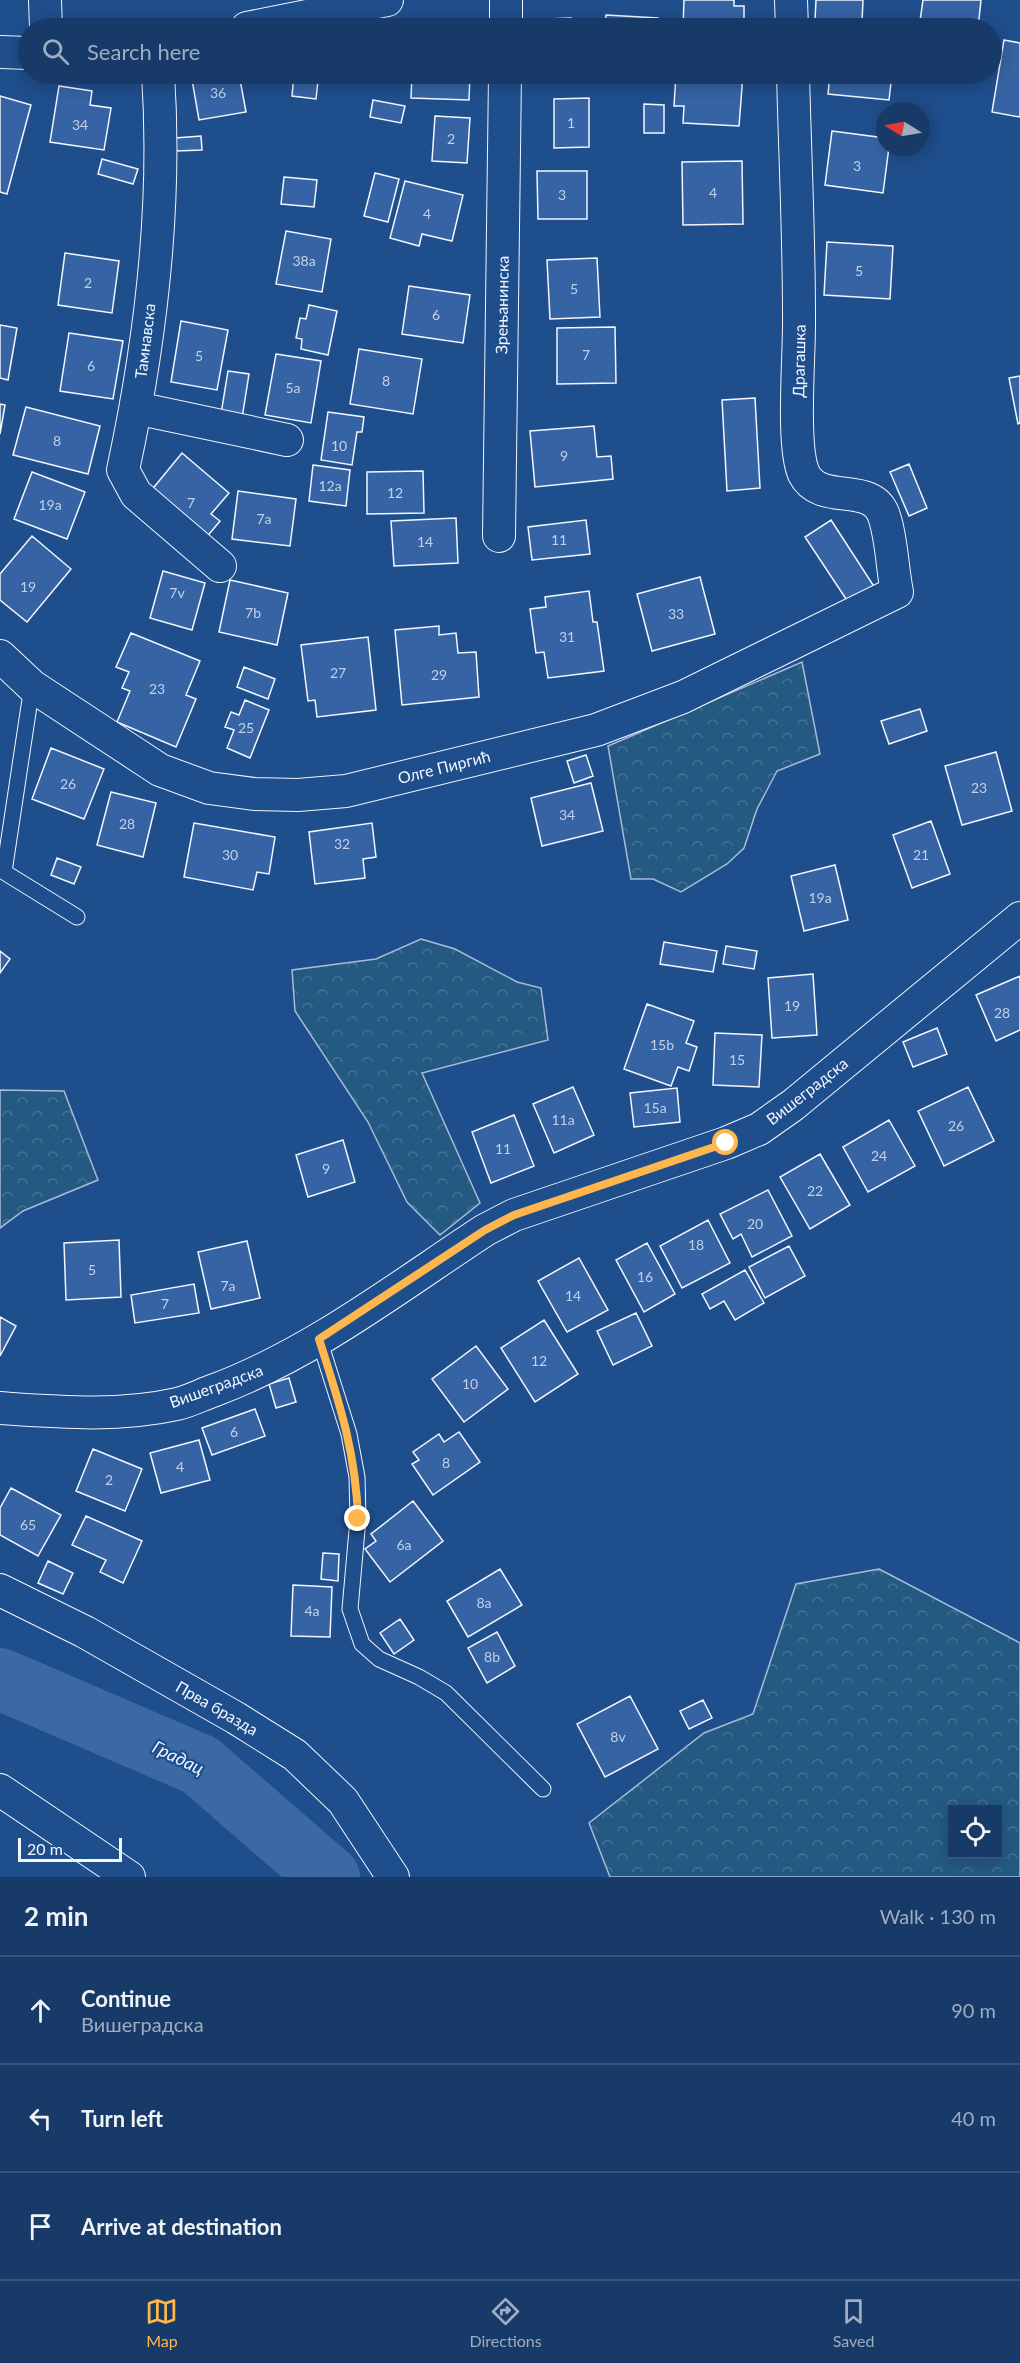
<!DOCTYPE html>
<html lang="en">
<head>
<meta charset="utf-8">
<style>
	:root { --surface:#173a69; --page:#244571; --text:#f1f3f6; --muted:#9eadc0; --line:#36547d; --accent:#ffb74d }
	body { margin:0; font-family:Lato,sans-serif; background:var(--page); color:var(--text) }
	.controls { position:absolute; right:18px; bottom:18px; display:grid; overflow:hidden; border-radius:0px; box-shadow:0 3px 15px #0003 }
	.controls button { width:54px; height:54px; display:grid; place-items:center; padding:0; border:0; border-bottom:2px solid var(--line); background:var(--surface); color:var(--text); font:30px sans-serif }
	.compass { position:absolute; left:876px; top:102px; width:54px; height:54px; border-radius:50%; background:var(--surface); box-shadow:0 3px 15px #0003; rotate:281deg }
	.scale { position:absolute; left:18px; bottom:15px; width:104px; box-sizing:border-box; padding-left:6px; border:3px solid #f2f6ff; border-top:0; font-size:16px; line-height:21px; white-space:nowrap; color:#f2f6ff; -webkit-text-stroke:4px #1f4e8c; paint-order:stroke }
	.stop { position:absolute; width:18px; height:18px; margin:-14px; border:4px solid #ffb74d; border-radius:50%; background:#fff }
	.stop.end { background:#ffb74d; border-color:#fff; box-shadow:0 2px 6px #0008 }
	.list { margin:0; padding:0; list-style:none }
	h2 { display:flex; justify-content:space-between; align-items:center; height:78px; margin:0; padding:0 24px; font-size:26px }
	h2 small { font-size:20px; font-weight:400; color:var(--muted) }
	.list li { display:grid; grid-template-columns:39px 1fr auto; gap:18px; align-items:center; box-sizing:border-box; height:108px; padding:0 24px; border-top:2px solid var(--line) }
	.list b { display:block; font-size:22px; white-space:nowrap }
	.list p { margin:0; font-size:20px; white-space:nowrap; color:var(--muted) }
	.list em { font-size:20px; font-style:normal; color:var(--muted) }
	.icon { flex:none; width:33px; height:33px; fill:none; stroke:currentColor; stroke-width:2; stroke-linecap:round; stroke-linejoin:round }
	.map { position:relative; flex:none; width:1020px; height:1877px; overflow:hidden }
	.search { position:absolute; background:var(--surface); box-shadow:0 3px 15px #0003; left:18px; right:18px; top:18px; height:66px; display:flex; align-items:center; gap:15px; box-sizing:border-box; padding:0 21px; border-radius:33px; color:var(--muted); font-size:22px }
	.sheet { height:402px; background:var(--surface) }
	nav { display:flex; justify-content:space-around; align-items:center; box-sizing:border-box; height:84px; border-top:2px solid var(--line); background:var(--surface); font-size:16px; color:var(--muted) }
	nav a { display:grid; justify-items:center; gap:3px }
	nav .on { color:var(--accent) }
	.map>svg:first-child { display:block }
	.forest { fill:url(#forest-crowns); stroke:#a8bbd7; stroke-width:1.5; fill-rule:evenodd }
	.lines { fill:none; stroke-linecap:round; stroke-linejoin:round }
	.river { stroke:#3b69a3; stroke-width:62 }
	.building { fill:#3563a3; stroke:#f2f6ff; stroke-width:1.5 }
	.service-casing { stroke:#f2f6ff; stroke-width:17 }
	.minor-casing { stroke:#f2f6ff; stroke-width:34 }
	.service { stroke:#1f4e8c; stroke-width:15 }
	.minor { stroke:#1f4e8c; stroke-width:32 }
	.route { stroke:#ffb74d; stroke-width:8 }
	.labels { text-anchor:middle; stroke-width:4.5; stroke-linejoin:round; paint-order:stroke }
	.number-label { font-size:14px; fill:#c3d1e8 }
	.street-label { font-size:16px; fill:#f2f6ff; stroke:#1f4e8c }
	.water-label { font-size:18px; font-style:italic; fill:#f2f6ff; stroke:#1f4e8c }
</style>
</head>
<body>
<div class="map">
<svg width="1020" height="1877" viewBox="0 0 1020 1877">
	<defs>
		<pattern id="forest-crowns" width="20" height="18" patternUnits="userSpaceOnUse" patternTransform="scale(1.5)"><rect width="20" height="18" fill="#245a82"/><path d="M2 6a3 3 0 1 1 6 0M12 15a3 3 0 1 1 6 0" fill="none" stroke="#447295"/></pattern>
	</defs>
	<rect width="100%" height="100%" fill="#1f4e8c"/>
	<path class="forest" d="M802 662 820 754 777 771 757 809 744 848 727 864 681 892 653 879H631L608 746Z
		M421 939 455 949 517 982 541 988 548 1040 422 1073 480 1203 440 1235 407 1202 368 1122 295 1011 292 970 376 959Z
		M0 1090 64 1091 98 1180 23 1211 0 1228Z
		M879 1569 1020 1643V1877H610L589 1823 704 1733 753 1714 796 1584ZM952 1810H998V1854H952Z"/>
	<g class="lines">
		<path class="river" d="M0 1679 200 1765 329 1877"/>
	</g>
	<path class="building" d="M684 0H734V6H744V28H683Z
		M816 0H863L862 22 815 20Z
		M923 0H981L978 28H919Z
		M606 15 658 18 657 28H605Z
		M571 18V28H522L521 20Z
		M1004 40 1020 43V117L992 112Z
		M191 74H239L246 112 199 120Z
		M294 74H332L331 83 318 81 316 99 292 96Z
		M412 74H470L469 100 411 98Z
		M676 74H743L739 126 683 123 684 106H674Z
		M830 74H892L889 100 828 94Z
		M59 86 92 91 90 105 111 108 104 150 50 142Z
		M0 96 31 105 7 194 0 192Z
		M589 98V147L554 148V99Z
		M373 100 405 106 401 123 370 117Z
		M644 104 664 105V133H644Z
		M435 116 470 118 467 163 432 161Z
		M832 131 885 138V147H889L883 193 825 185Z
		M201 136 202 150 176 151 175 138Z
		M102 159 138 169 133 184 98 174Z
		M742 161 743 224 683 225 682 162Z
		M537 171H587V219H538Z
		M375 173 399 179 388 222 364 216Z
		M284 177 317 180 314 207 281 204Z
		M405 181 463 195 452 241 422 234 419 246 390 238Z
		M286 231 331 239 322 292 276 284Z
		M827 242 893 246 890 299 824 295Z
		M65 253 119 261 112 313 58 305Z
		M597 258 600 317 550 319 547 260Z
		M409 286 470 295 463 343 402 334Z
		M309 305 337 311 328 355 301 349 302 339 296 338 300 318 306 319Z
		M181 321 228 330 217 390 171 382Z
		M0 325 17 328 8 380 0 378Z
		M615 327 616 383 557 384V328Z
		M69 333 123 341 113 399 60 391Z
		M359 349 422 359 413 414 350 404Z
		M276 354 321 361 311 423 265 415Z
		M228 371 249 374 242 418 221 414Z
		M1020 376V423L1018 424 1009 378Z
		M755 398 760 488 727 491 722 400Z
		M0 404 5 405 0 434Z
		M26 407 100 426 88 474 13 455Z
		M328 412 364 417 362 432H357L352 465 321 460Z
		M594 426 597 457 611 456 613 479 535 487 530 431Z
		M182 453 229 493 211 514 220 521 205 539 150 492Z
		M909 464 927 508 909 516 890 472Z
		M313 465 350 470 346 506 309 501Z
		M423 471 424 513 367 514V472Z
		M32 472 85 492 67 539 14 519Z
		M238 491 296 499 290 546 232 539Z
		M456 518 458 563 394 566 391 521Z
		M586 520 590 554 532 560 528 527Z
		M831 520 875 588 850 605 805 537Z
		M32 536 71 569 27 622 0 600V574Z
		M163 571 205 583 192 630 150 618Z
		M700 577 715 634 652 651 637 594Z
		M230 580 288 593 277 645 219 632Z
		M589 591 593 622H597L604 671 548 678 544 652 536 653 530 609 546 607 545 597Z
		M439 626V635L456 633 458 653 476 652 479 697 402 705 395 630Z
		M131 633 200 661 186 695 196 699 176 747 117 722 130 691 122 688 129 672 116 667Z
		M368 637 376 710 317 717 315 700 308 701 301 645Z
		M244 667 275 679 268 699 237 687Z
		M245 700 269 710 250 758 227 748 234 730 225 727 231 712 239 715Z
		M920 709 927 731 889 744 881 721Z
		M51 748 104 769 84 819 32 799Z
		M996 752 1012 811 962 825 945 766Z
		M586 755 593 776 574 783 567 761Z
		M591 783 603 831 542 846 531 798Z
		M111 792 156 803 143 857 97 845Z
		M931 821 950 874 912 888 893 835Z
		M194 823 275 837 269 874 257 872 253 890 184 877Z
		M372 823 376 857 363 859 365 878 315 884 309 832Z
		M57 858 81 867 74 884 51 875Z
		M835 865 848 920 804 931 791 876Z
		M664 942 717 951 713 972 660 964Z
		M726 946 757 951 754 969 723 964Z
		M0 951 10 959 0 973Z
		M813 974 817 1035 772 1038 768 978Z
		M1020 976V1030L996 1041 976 995Z
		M647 1004 694 1021 686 1043 697 1047 689 1071 678 1067 671 1086 624 1069Z
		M937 1028 947 1054 913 1067 903 1042Z
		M715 1033 762 1035 759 1087 713 1085Z
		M573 1087 594 1135 554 1153 533 1104Z
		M968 1087 994 1141 944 1166 918 1111Z
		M677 1088 680 1122 634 1127 630 1093Z
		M514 1115 534 1166 491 1183 472 1132Z
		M889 1120 915 1166 868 1192 843 1147Z
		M343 1140 355 1182 308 1197 296 1155Z
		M820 1154 850 1205 810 1229 780 1177Z
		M768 1190 792 1236 752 1257 741 1234 733 1239 720 1214Z
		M708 1220 730 1263 682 1288 660 1246Z
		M119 1240 121 1297 66 1300 64 1243Z
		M247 1241 260 1298 211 1309 198 1252Z
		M647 1243 675 1294 644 1312 616 1260Z
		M789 1246 805 1276 765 1298 749 1267Z
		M579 1258 608 1310 567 1332 538 1281Z
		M745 1270 764 1303 735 1320 724 1301 710 1309 702 1294Z
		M194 1284 199 1313 135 1323 131 1295Z
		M636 1313 652 1346 613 1365 597 1331Z
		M0 1317 16 1326 0 1356Z
		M544 1320 578 1374 535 1402 501 1348Z
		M476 1346 508 1389 464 1422 432 1379Z
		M289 1378 296 1402 276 1408 269 1384Z
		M255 1409 265 1436 212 1455 202 1428Z
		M459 1432 480 1462 433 1495 412 1464 419 1460 413 1452 439 1434 444 1442Z
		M199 1440 210 1480 161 1493 150 1453Z
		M93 1449 142 1469 125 1511 76 1491Z
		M11 1488 61 1515 38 1556 0 1535V1508Z
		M413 1501 443 1541 390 1582 365 1549 376 1541 371 1534Z
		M86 1516 142 1541 123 1583 100 1572 106 1560 72 1545Z
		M323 1553 339 1554 338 1581 321 1579Z
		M48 1561 73 1573 63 1594 38 1583Z
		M500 1569 522 1605 468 1637 447 1601Z
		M293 1585 332 1587 330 1637 291 1636Z
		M400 1619 414 1640 394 1654 380 1633Z
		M497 1632 515 1666 487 1683 468 1648Z
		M630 1696 658 1749 605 1777 577 1724Z
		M703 1700 712 1718 689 1729 680 1711Z"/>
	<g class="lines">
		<g class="service-casing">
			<path id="service" d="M32 686 4 872 77 917
				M319 1339 349 1434 357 1477 358 1519 350 1609 362 1644 379 1659 419 1677 446 1693 543 1789"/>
		</g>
		<g class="minor-casing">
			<path id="minor" d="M45 0 46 28
				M791 0 792 28
				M247 28 387 0
				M506 28V0
				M0 52 28 53
				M158 74C167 206 151 340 123 470L136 494 220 566
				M136 408 287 440
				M499 536 505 74
				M0 656 32 686 160 770 209 788 254 794 298 795 346 791 596 730 683 697 897 592C892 568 892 539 884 516 872 480 821 507 804 474 791 446 800 351 799 315 799 235 795 154 793 74
				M0 1408C59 1412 119 1417 177 1404 190 1401 203 1394 215 1390 313 1353 398 1287 485 1230L514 1215 726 1143 759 1129 793 1105 1020 918
				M0 1590 85 1632 236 1718 295 1755 343 1801 393 1877
				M0 1790 129 1877"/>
		</g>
		<use href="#service" class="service"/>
		<use href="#minor" class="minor"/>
	</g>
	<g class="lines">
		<path class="route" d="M358 1519C356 1452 339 1402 319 1339L485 1230 514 1215 726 1143"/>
	</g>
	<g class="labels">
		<g class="number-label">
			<text x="218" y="98">36</text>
			<text x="571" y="128">1</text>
			<text x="80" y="130">34</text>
			<text x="451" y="144">2</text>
			<text x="857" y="171">3</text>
			<text x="713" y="198">4</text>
			<text x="562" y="200">3</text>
			<text x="427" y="219">4</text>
			<text x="304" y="266">38a</text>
			<text x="859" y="276">5</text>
			<text x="88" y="288">2</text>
			<text x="574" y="294">5</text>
			<text x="436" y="320">6</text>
			<text x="586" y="360">7</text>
			<text x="199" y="361">5</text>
			<text x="91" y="371">6</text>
			<text x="386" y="386">8</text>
			<text x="293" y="393">5a</text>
			<text x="57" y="446">8</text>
			<text x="339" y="451">10</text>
			<text x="564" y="461">9</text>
			<text x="330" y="491">12a</text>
			<text x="395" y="498">12</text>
			<text x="191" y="508">7</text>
			<text x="50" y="510">19a</text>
			<text x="264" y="524">7a</text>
			<text x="559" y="545">11</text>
			<text x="425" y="547">14</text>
			<text x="28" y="592">19</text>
			<text x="177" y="598">7v</text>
			<text x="253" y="618">7b</text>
			<text x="676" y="619">33</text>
			<text x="567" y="642">31</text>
			<text x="338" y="678">27</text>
			<text x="439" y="680">29</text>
			<text x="157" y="694">23</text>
			<text x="246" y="733">25</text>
			<text x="68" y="789">26</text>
			<text x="979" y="793">23</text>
			<text x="567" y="820">34</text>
			<text x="127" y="829">28</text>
			<text x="342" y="849">32</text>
			<text x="230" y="860">30</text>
			<text x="921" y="860">21</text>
			<text x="820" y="903">19a</text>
			<text x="792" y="1011">19</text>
			<text x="1002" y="1018">28</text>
			<text x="662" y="1050">15b</text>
			<text x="737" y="1065">15</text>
			<text x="655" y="1113">15a</text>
			<text x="563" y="1125">11a</text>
			<text x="956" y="1131">26</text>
			<text x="503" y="1154">11</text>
			<text x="879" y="1161">24</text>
			<text x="326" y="1174">9</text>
			<text x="815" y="1196">22</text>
			<text x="755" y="1229">20</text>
			<text x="696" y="1250">18</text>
			<text x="92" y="1275">5</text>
			<text x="645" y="1282">16</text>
			<text x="228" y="1291">7a</text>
			<text x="573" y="1301">14</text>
			<text x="165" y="1309">7</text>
			<text x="539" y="1366">12</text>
			<text x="470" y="1389">10</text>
			<text x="234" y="1437">6</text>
			<text x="446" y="1468">8</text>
			<text x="180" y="1472">4</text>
			<text x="109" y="1485">2</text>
			<text x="28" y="1530">65</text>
			<text x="404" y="1550">6a</text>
			<text x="484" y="1608">8a</text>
			<text x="312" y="1616">4a</text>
			<text x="492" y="1662">8b</text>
			<text x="618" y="1742">8v</text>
		</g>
		<g class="street-label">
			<text transform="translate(502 305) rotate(-89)" y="6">Зрењанинска</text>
			<text transform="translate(145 341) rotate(-83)" y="6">Тамнавска</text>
			<text transform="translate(799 361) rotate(-89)" y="6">Драгашка</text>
			<text transform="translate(444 767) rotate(-14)" y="6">Олге Пиргић</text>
			<text transform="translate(807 1091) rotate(-38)" y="6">Вишеградска</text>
			<text transform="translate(216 1386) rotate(-20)" y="6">Вишеградска</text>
			<text transform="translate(217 1708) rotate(30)" y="6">Прва бразда</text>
		</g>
		<g class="water-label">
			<text transform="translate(178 1758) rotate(26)" y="6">Градац</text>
		</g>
	</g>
</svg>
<div class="controls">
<button><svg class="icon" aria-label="locate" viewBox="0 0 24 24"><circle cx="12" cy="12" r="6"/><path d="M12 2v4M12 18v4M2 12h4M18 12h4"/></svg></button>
</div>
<svg class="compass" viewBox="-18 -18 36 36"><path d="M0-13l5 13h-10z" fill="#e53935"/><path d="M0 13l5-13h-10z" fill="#9eadc0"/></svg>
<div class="scale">20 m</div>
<div class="stop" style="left:726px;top:1143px"></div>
<div class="stop end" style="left:358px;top:1519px"></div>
<div class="search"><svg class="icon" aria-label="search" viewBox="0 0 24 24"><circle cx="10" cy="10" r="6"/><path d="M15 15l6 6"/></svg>Search here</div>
</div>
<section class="sheet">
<h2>2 min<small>Walk · 130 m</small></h2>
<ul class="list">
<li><svg class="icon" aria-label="ahead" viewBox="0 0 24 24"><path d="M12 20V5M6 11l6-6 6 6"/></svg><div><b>Continue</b><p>Вишеградска</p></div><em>90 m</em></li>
<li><svg class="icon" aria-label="left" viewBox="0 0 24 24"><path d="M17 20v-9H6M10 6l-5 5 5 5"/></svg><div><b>Turn left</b></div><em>40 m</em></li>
<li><svg class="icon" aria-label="arrive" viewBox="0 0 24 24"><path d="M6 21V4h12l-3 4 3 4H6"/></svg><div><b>Arrive at destination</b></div></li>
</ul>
</section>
<nav>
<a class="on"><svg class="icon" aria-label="map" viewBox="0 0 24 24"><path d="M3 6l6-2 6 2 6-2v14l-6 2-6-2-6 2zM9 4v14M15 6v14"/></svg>Map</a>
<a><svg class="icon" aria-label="directions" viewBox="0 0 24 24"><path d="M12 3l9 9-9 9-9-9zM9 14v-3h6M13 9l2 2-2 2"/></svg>Directions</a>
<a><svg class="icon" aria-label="saved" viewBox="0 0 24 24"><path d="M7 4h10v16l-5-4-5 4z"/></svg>Saved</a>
</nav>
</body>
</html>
